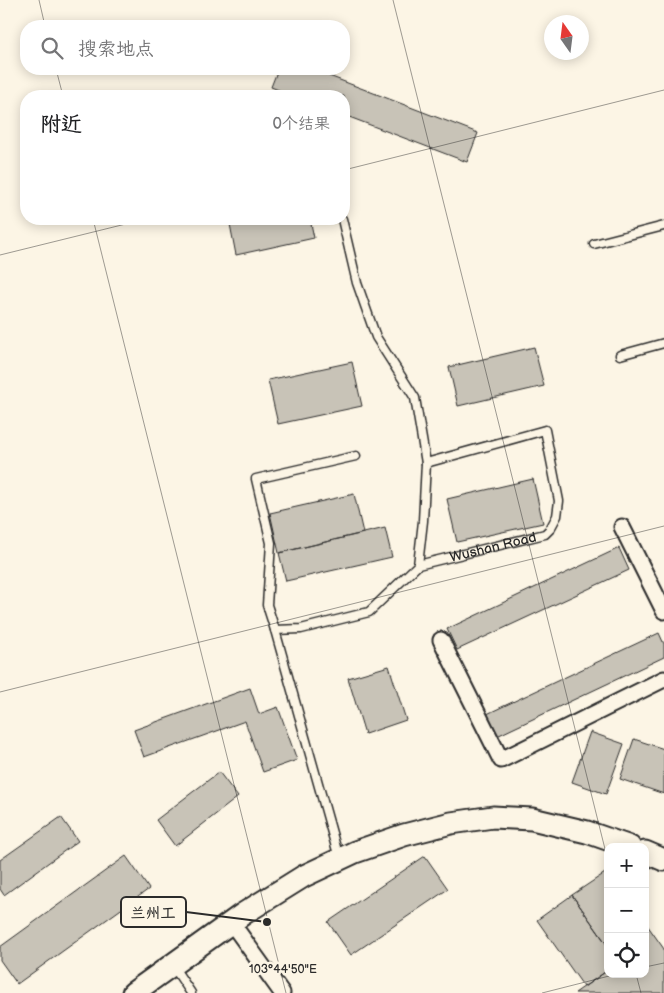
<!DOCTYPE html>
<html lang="zh">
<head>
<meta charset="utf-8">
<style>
	:root { --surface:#fff; --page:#f6f6f6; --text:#202124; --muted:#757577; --line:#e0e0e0 }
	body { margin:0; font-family:"Balsamiq Sans","LXGW WenKai TC",sans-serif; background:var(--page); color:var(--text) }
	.controls { position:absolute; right:15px; bottom:15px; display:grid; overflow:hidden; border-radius:10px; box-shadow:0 2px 12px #0003 }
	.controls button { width:45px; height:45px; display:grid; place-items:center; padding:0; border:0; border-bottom:1px solid var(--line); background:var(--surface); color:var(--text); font:25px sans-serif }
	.compass { position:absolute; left:544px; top:15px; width:45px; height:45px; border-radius:50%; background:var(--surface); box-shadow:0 2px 12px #0003; rotate:346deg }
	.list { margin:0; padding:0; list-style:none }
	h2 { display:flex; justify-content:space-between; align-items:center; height:65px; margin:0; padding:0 20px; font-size:21px }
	h2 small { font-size:16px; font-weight:400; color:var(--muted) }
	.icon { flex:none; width:28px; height:28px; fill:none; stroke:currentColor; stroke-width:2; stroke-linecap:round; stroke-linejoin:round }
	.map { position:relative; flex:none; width:664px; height:993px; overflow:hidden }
	.search { position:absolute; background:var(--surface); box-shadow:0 2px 12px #0003; left:20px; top:20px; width:330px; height:55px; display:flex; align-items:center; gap:12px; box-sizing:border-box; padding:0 18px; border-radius:20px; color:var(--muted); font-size:19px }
	.panel { position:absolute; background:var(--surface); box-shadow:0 2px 12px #0003; left:20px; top:90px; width:330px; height:135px; border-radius:20px }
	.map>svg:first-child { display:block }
	.building { fill:#c8c3b7; stroke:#2b2b2b }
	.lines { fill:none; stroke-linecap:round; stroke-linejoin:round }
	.lane-casing { stroke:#2b2b2b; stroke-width:11 }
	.street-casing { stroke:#2b2b2b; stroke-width:19 }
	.secondary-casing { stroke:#2b2b2b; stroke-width:25 }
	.lane { stroke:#fcf5e5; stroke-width:8 }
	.street { stroke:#fcf5e5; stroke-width:15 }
	.secondary { stroke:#fcf5e5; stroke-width:21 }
	.ticks { fill:none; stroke:#2b2b2b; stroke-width:1; stroke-opacity:0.45 }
	.labels { text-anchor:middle; stroke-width:5; stroke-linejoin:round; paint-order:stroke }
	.street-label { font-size:14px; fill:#2b2b2b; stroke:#fcf5e5 }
	.ticks-label { font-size:12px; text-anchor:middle; fill:#2b2b2b; stroke:#fcf5e5; stroke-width:5; stroke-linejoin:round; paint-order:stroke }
	.leader { fill:none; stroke:#2b2b2b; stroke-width:2 }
	.callout-dot { fill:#2b2b2b; stroke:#fcf5e5; stroke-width:2 }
	.callout { fill:#fcf5e5; stroke:#2b2b2b; stroke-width:2 }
	.callout-label { font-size:15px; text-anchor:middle; font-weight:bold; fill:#2b2b2b }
</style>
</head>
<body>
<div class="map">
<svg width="664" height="993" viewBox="0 0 664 993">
	<rect width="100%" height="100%" fill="#fcf5e5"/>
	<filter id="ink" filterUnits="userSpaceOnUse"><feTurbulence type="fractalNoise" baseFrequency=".02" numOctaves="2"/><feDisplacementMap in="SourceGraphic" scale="10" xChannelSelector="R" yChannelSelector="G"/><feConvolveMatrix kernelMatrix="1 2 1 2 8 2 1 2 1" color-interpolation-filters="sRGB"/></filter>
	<g filter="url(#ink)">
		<path class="building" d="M278 69H311L478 133 467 162 344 115V96H294L271 87Z
			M229 219H310L314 238 236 255Z
			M534 347 544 386 458 406 449 367Z
			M352 362 362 406 278 424 268 380Z
			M533 479 543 523 457 542 447 499Z
			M354 494 363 533 279 553 270 513Z
			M385 528 392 557 286 581 279 553Z
			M619 548 629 570 457 650 447 629Z
			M659 633 664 644V657L497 736 487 714Z
			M389 666 406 720 365 734 348 678Z
			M250 688 259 714 278 707 297 760 263 772 245 721 144 757 134 730Z
			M590 732 624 744 606 794 572 782Z
			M634 739 664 749V794L620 779Z
			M219 772 238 797 175 846 156 820Z
			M61 817 78 841 4 895 0 889V860Z
			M126 856 149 889 17 984 0 960V947Z
			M425 856 448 889 351 955 328 922Z
			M608 871V946L572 895Z
			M572 895 608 946V970L584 987 537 920Z
			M645 922 664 949V993H575L608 970V974H645Z"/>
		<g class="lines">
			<g class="lane-casing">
				<g id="lane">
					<path d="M342 219 357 283 376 337 415 398 426 463 423 521 418 565"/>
					<path d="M594 244 664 226"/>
					<path d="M620 355 664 343"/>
					<path id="s1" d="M275 630 301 629 369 612 418 565 545 534 550 529 557 516 559 501 545 430 426 463"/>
					<path d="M339 858 275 630 267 605 271 543 256 479 356 456"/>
					<path d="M173 966 191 993"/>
				</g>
			</g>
			<g class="street-casing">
				<path id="street" d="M622 527 664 611
					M441 640 501 760 664 679
					M231 922 282 993"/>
			</g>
			<g class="secondary-casing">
				<path id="secondary" d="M645 852 664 860
					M133 993 243 914 304 876 355 852 404 835 451 823 493 817 532 819 587 832 630 847"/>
			</g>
			<use href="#lane" class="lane"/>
			<use href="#street" class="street"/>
			<use href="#secondary" class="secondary"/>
		</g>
	</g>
	<path class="ticks" d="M39 0 45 26M393 0 608 861M56 69 63 96M344 170 664 90M93 219 286 993M0 255 146 219M0 692 664 526M645 967 664 963M636 974 641 993M542 993 617 974"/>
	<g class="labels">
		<g class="street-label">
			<text dy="5" stroke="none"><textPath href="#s1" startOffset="241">Wushan Road</textPath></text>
		</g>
	</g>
	<g class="ticks-label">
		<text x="283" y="973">103°44'50"E</text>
	</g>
	<path class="leader" d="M267 922L186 912"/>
	<circle class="callout-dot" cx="267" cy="922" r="5"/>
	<rect class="callout" x="121" y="897" width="65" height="30" rx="5"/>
	<g class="callout-label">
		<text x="153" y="918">兰州工</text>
	</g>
</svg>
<div class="controls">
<button>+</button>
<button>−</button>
<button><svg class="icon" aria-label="locate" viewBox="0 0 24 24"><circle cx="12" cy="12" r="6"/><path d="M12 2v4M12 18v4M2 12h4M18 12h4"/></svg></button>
</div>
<svg class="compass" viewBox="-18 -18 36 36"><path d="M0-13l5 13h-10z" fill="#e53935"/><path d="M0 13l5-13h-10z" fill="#757577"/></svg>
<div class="search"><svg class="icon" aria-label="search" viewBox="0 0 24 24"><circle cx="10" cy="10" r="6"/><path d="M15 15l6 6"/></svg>搜索地点</div>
<section class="panel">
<h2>附近<small>0个结果</small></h2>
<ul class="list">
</ul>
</section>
</div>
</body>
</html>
